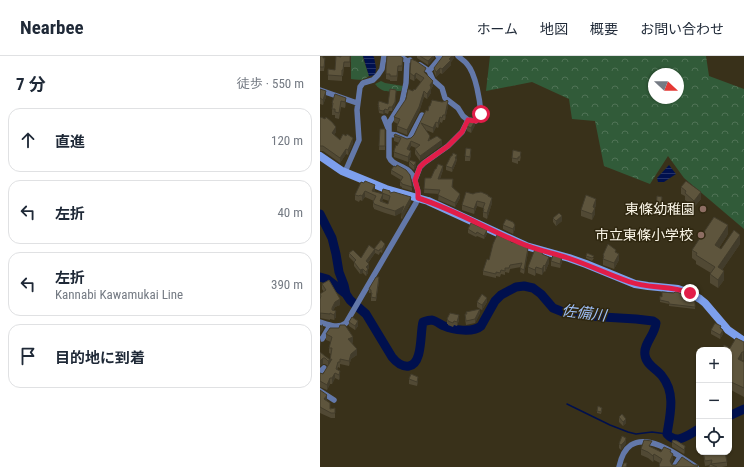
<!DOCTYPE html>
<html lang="ja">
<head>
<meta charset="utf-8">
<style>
	:root { --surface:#fff; --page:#f2f2f3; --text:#1f2937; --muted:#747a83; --line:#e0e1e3 }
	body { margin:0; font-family:"Roboto Condensed","Noto Sans JP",sans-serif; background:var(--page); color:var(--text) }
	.controls { position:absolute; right:12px; bottom:12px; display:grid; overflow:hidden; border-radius:8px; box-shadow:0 1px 3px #0004 }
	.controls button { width:36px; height:36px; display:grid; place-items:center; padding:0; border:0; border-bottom:1px solid var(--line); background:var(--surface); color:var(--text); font:20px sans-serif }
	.compass { position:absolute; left:328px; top:12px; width:36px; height:36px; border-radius:50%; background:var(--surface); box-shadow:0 1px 3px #0004; rotate:112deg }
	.stop { position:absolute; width:12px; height:12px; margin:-9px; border:3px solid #e11d48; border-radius:50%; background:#fff }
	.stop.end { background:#e11d48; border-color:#fff; box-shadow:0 1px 4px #0008 }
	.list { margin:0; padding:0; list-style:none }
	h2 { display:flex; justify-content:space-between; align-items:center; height:52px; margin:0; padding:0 16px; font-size:17px }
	h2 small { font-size:13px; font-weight:400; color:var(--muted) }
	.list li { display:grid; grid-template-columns:26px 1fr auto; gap:12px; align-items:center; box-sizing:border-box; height:64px; margin:0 8px 8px; padding:0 8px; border:1px solid var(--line); border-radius:12px }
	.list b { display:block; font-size:15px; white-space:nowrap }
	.list p { margin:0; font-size:13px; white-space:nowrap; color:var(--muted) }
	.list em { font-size:13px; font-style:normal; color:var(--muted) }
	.icon { flex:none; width:22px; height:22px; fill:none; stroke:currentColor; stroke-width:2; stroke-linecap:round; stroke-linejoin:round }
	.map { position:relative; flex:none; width:424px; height:411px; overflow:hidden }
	header { display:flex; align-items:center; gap:24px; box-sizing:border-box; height:56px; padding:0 20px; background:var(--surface); border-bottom:1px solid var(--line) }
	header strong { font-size:19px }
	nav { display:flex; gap:22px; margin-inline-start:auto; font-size:14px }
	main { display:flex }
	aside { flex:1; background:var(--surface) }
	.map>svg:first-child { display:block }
	.forest { fill:url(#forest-crowns); fill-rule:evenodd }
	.water { fill:url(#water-rules) }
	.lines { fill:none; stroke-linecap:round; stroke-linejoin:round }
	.stream { stroke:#00104e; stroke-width:1.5 }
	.river { stroke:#00104e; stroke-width:9 }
	.minor { stroke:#6378a9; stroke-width:5.5 }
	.secondary { stroke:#7d9fed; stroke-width:8 }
	.wall { fill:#514934; fill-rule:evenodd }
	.shaded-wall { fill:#423c2b }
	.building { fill:#5e553d; stroke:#423c2b }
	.route { stroke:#e11d48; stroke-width:5 }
	.education-dot { fill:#8d6e63; stroke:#2f2710; stroke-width:1.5 }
	.labels { text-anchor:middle; stroke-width:3; stroke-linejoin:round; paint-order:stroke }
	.poi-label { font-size:14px; fill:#faf5e7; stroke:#2f2710; text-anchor:end }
	.water-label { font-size:15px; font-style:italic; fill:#9ebff7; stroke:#2f2710 }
</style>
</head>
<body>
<header>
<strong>Nearbee</strong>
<nav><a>ホーム</a><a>地図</a><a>概要</a><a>お問い合わせ</a></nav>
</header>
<main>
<aside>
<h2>7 分<small>徒歩 · 550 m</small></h2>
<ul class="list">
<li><svg class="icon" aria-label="ahead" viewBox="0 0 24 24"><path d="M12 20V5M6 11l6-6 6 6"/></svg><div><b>直進</b></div><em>120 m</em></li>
<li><svg class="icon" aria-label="left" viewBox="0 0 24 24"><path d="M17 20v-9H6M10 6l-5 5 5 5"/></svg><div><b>左折</b></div><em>40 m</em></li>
<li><svg class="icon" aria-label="left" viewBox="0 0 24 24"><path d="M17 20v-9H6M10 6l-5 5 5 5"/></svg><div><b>左折</b><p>Kannabi Kawamukai Line</p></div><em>390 m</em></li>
<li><svg class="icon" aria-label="arrive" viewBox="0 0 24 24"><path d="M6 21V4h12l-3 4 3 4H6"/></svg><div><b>目的地に到着</b></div></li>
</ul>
</aside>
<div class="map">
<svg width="424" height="411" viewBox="0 0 424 411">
	<defs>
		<pattern id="forest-crowns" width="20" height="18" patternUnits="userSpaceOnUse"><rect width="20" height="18" fill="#315b39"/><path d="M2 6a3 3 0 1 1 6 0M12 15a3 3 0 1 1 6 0" fill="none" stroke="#507356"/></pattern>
		<pattern id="water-rules" width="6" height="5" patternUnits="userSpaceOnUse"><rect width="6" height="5" fill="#00104e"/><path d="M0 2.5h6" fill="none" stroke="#263368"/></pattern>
	</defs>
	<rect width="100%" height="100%" fill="#39311a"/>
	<path class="forest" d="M31 0H43V2L49 20C43 25 38 24 31 23Z
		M170 0H386L389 20 424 33V173L364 122 348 100 330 128 284 110 275 65 252 63 249 43 212 26 166 35ZM334 18H358V42H334Z
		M61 25 65 27 83 30 81 35C69 35 63 38 55 28Z"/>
	<path class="water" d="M43 0H53L54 1 56 12 55 19 49 20Z
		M349 109 356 118 344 126H338L337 122Z"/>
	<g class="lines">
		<path class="stream" d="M247 348 290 369 308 376 316 378 332 376 347 378"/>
		<path class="river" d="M0 158 12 182 16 198 19 216 24 229 26 238 30 244 46 258 72 301C76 306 82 311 89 310 103 308 100 276 103 266 106 265 109 264 112 264 116 265 120 268 124 270 133 274 153 277 161 270L175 245 181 239 196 231 204 230 213 232 221 238 233 252 243 256 252 258 283 261 316 263 333 265 336 267C335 279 323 288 325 299 326 309 337 313 342 320 356 337 350 359 347 378 357 389 368 379 379 373
			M0 221 7 223 26 238
			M409 360 424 353"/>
		<path class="minor" d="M80 0 87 5 90 4
			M100 9 109 15 113 24 122 32 125 42 138 52 143 60 148 64 156 65 161 58C160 45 156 18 147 8 145 5 141 3 138 0
			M109 15 120 2 118 0
			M0 34 37 47
			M64 62 68 72
			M69 78 76 79 88 84 90 82 102 59
			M25 116 39 84 37 54 40 31 43 27 53 24 58 19 62 13 64 0
			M95 124 100 111 104 107 128 90 142 76 148 64
			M0 266C9 269 18 273 26 267L96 147C99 140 99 136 96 129 95 123 93 119 89 115 82 109 72 109 69 101V67L82 46 86 27 87 5
			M0 283H2L8 273H14L16 272
			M0 316 4 312
			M0 335 14 344
			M299 411C309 363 352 395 376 411
			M354 411 360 401"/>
		<path class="secondary" d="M0 100 22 115 66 133 108 145 206 190 249 202 266 208 315 228 328 230 358 233 370 237 380 243 385 247 408 274 424 285"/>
	</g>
	<path class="wall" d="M0 0 5 6 4 15H0Z
		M16 0 30 5V11H24L23 20H22V25L8 24V18L15 14Z
		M97 0H114V2L108 9 97 2Z
		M134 0V2L131 6V9L122 18 120 17 116 21 114 16V12Z
		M83 2 82 15H78L77 25H70V24L66 23V11Z
		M91 3 106 18 113 30 111 33V37L107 43 104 41 99 56 87 79 77 75V70L78 68 74 66V61L93 35 95 34 101 26 96 22 94 25 90 23Z
		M0 33 6 41 3 49 0 48Z
		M76 40 75 50 72 55H69L68 58 65 57 63 58 59 57 58 49 68 48Z
		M26 42V48L25 52 21 51 19 63 15 62V59H12V47Z
		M128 50 125 64H123L122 67 120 66 118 72 116 71 113 77 106 74 110 84 122 89 100 105 95 98V93L96 92 91 90 89 94 91 100 88 106 74 101V95L79 87 74 85V80L87 83 91 82 94 79 108 55Z
		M0 61 16 76 14 79 20 84 33 87 28 99 26 98 20 107 3 95H0Z
		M155 69 151 77 147 75V70Z
		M60 73H65V94H59Z
		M151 98 150 105H145V100Z
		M132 100 137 103 136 107 132 116 126 114V110Z
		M201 100 200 105H198V108L192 106V102Z
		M89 105 96 110 94 114 89 110Z
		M74 110 92 132V135L82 132V131L80 130V126L81 124 71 118V114Z
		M123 114 120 123 133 131 140 142 135 151 118 144 119 138 104 137 105 122H111Z
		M41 126 55 134 54 136 62 137H70L91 146 82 163 81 162 82 156 75 160 65 157 54 153V152L53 151V146L54 145 45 141 42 145 40 144 39 146 35 144V139ZM63 143 69 145 68 148 62 145Z
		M361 131 381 143 374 151 365 144V140L361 138Z
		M168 141 172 147 167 163 163 161V152L157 150 154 158 142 154V149Z
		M342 145 341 156 339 160 336 159V155Z
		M276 149 275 152V158L272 164 261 160V154Z
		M233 162 242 165 236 170 233 166Z
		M183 169 195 173 193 178 183 173Z
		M148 173 167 178 164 183 157 180 156 181 148 177Z
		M408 178 399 192 401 193 420 188 402 214 404 224 398 232 390 227V218L391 217 376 208V205L372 202V194Z
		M191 186 208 196 204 218 200 216 201 211 190 213 189 217 185 216V219L181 218 180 221 176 220V222L163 219V215L169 204Z
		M65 191 62 197 60 196 59 199 55 197 48 207 49 212 48 213V217L46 220 43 217 40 218 34 210V206L29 201V197L41 202 54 193Z
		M296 196 299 204 294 213 283 209V199Z
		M223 199 229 207 225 216 224 215 222 219 216 217 215 220 208 217V211Z
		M266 200 274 202 272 205 266 202Z
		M231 205 242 206 240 212 231 210Z
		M59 225 56 245H51V237H49V233Z
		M2 228 20 249 15 251 13 254 16 261 14 264 10 263V264L0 262V238L4 236 2 233Z
		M340 244 375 245V253L349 250V248L340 246Z
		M157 246H167L162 254 157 251Z
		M146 256 160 257 155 267 146 269 145 263Z
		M127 263 139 264 137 270 134 269 133 271 128 269V268H127Z
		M29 266 38 270 35 274 29 270Z
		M401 272 403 278 400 283 391 278V274Z
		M6 278 33 286 32 287 37 299 31 303 29 310 20 308V312L18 311 17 314 20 321 19 324 15 322 12 328H10L7 334 0 331V317L3 318 8 310 5 308H3L0 310V296L10 304 11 298 9 297V292L11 286 6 284Z
		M424 286V303L423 305 422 304 421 305 424 306V341L409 333V294L410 292Z
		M89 323 98 325 97 330 89 328Z
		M0 334 7 344 10 352H15V362H11L0 357Z
		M282 354 281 358 277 357V355Z
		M299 361 306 367 303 370 299 366Z
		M306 386 305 389 301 394 299 392V388Z
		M352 386 365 390V396L364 398 352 391Z
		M332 391 341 396 351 397 353 404 351 408 352 409H374L378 411H339V409L340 407 334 404 333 406 328 402 321 399V393Z
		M383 396H397V397L407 406V410L402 411H389L390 409 385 410Z"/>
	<path class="shaded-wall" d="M113 0H114V2L108 9V5Z
		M132 0H134V2L131 6V9L122 18V13Z
		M120 12V17L116 21V16Z
		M96 17V22L94 25V20Z
		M113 25V30L111 33V37L107 43V38L110 29Z
		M6 35V41L3 49V44Z
		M104 35V41L99 56 87 79V74Z
		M76 36 75 50 72 55V51Z
		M26 42V48L25 52V46Z
		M128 45V50L125 64V59Z
		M65 53V57L63 58V55Z
		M120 61V66L118 72V67Z
		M155 65V69L151 77V72Z
		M116 66V71L113 77V72Z
		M16 71V76L12 82V77Z
		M33 82V87L28 99V94Z
		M122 84V89L100 105V100Z
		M91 85V90L87 98V93Z
		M26 93V98L20 107V102Z
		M91 95V100L88 106V101Z
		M137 99 136 107 132 116V112Z
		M96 106V110L94 114V110Z
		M123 110V114L118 128V123Z
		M55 129V134L52 139V135Z
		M45 135V141L42 145V140Z
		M381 136V143L374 151V145Z
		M63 138V143L60 150V145Z
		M140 138V142L135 151V147Z
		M91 141V146L82 163V157L83 156 75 160V155Z
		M342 141 341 156 339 160V155Z
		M172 142V147L167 163V157Z
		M276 143V149L273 156 275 152V158L272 164 273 151Z
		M157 145V150L154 158V153Z
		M242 160V165L236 170V165Z
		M195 169V173L193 178V173Z
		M408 169V178L395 198V189Z
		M167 174V178L164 183V180Z
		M420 179V188L398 220V211Z
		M65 188V191L62 197V193Z
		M208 192V196L204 218V214Z
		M55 193V197L46 209V205Z
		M299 198V204L294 213V207Z
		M229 201V207L225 216V210Z
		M242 201V206L240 212V208Z
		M49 208V212L46 215V211Z
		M224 209V215L222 219V213Z
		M216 211V217L215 220V214Z
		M43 213V217L40 218V214Z
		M48 213V217L46 220V216Z
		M404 215V224L398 232V224Z
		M59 221V225L56 245V242Z
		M167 242V246L162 254V249Z
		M20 243V249L15 251 12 259V254L15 246Z
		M160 253V257L155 267V263Z
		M16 255V261L14 264V259Z
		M1 256V262H0V257Z
		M139 259V264L137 270V266Z
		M38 265V270L35 274V270Z
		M3 268V274L0 277V272Z
		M403 274V278L400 283V279Z
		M33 281V286L28 288V283Z
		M1 282V287L0 291V286Z
		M37 293V299L31 303 29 310V305L31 298Z
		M424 295V303L423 305V296Z
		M422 296V304L418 311V303Z
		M3 302V308L0 310V305Z
		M12 303 8 310V305Z
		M20 315V321L19 324V319Z
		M15 317V322L12 328V322Z
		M98 321V325L97 330V326Z
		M10 322V328L7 334V329Z
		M7 339V344L4 349V343Z
		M306 363V367L303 370V366Z
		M306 382V386L305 389 301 394V389Z
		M365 390V396L364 398V394Z
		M334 398V404L333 406V400Z
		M353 398V404L350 411V405Z"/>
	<path class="building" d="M0 0H3V2H5L4 11H0Z
		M16 0 21 1V0H30V6H24L23 14H22V20L8 19V13L15 14Z
		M67 0H80L83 2 82 10H78L77 20H70V18H66V11Z
		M100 0H113L108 5Z
		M123 0H132L129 3 131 4 122 13 120 12 116 16 114 12Z
		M91 3 96 5 106 12 104 16 113 25 110 29 111 32 107 38 104 35 99 51 87 74 77 70 80 63 74 61 86 43 88 33 93 35 94 33 95 34 104 22 96 17 94 20 90 17Z
		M0 33 6 35 3 44 0 42Z
		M70 33 76 34V36L75 46 72 51H69L68 54 65 53 63 55 59 54V51H58L59 49H58L59 45 68 48Z
		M15 38 26 42 25 46 21 45 19 57 15 56V53H12L13 47H12Z
		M112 44 122 46 126 45 127 44 128 45 125 59H123L122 62 120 61 118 67 116 66 113 72 101 67 110 80 108 85 117 80 122 84 100 100 95 93 100 89 91 85 87 93 91 95 88 101 74 96V95L76 89 77 90 81 82 74 80 75 78 87 83 91 82 94 79 106 54 108 55 109 50H110Z
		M0 61 1 62V61L5 63 6 61 12 66 16 71 12 77 20 84 23 78 26 80 27 78 33 82 28 94 26 93 20 102 3 90H0Z
		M150 64 155 65 151 72 147 70Z
		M60 73H65V90H59Z
		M146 92 151 93 150 101 145 100Z
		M193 94 201 96 200 101H198V103L192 102Z
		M133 97 137 99 135 102 136 103 132 112 126 110 131 100H132Z
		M89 104 96 106 94 110 89 105Z
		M118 108 123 110 118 123H133L132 131 140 138 135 147 118 139 120 134 104 133 105 122H111L115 113H116Z
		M77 109 86 114 90 119 92 128V131L82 128V127L80 126 83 121 71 114 74 110 76 111Z
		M45 125 55 129 52 135 63 138 60 145 68 148 70 140 62 137 63 133 70 135V137L74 136 91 141 82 157H81L84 150 75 155 65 152 54 148V147L53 146 56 140 45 135 42 140 40 139 39 140 35 139 41 126 44 127Z
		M366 125 381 136 374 145 365 137 366 135 361 131Z
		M146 136 153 138 155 137 161 136 168 139V140L172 142 167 157 163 156 164 153 163 152 165 147 157 145 154 153 142 149Z
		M266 139 276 143 273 151 275 152 272 158 261 154Z
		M337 140 342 141 341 152 339 155H336Z
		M239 157 242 160 236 165 233 162Z
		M394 161 408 169 395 189 401 193 414 174 420 179 398 211 404 215 398 224 390 218 395 211 376 199 377 197 372 194Z
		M186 163 193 166 195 169 193 173 183 169Z
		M151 167 167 174 164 180 157 176 156 178 148 173Z
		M177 179 191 185V186L196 187 208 192 204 214 200 212 202 207 190 209 189 212H185V215L181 214 180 217 176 216V218L163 215 167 203 169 204 173 188Z
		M61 184 65 188 62 193H60L59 195 55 193 46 205 49 208 46 211 48 213 46 216 43 213 40 214 34 206 36 204 29 197 33 194 41 202 49 189 54 193Z
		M288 188 296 194 295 196 299 198 294 207 283 203 284 200 283 199Z
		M215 193 223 196 222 198 229 201 225 210 224 209 222 213 216 211 215 214 208 211Z
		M267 197 274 200 272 202 266 200Z
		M233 199 242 201 240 208 231 205Z
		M56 221H59L56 242 51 241 52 237H51V234L49 233 50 231Z
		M9 224 20 243 15 246 12 252V254L16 255 14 259 10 257V258L0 257V243L1 240 0 238 6 234 2 228Z
		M342 236 354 237 355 236H357L371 242 375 245V251L349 248V246L340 244V240L342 241Z
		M162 238 167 242 162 249 157 246Z
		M160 253 155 263 146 265 145 258H147L146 256Z
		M130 257 139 259 137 266 134 265 133 267 128 265V264L127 263Z
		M32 261 38 265 35 270 29 266Z
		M395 267 401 270 400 272 403 274 400 279 391 274Z
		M20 269H25L33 281 28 283 37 293 31 298 29 305 20 303V306H18L16 313 20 315 19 319 15 317 12 322H10L7 329 0 325V317L3 318 12 303 8 305 5 302H3L0 305V296L10 304 12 292H9L12 281 6 278 10 272H19Z
		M416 282 424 286V295L423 296H422L418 303 424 306V332L409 325V294H402L404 289 410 292Z
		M91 318 98 321 97 326 89 323Z
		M0 334 7 339 4 343 10 347V353L15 352V357H11L0 351Z
		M278 350 282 352 281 356 277 355Z
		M302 358 306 363 303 366 299 361Z
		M302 380 306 382 305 385 301 389 299 388Z
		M324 384 332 385 329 390 341 396 344 391 351 394 350 396 353 398 350 405 352 409H356L362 401 374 409H378L377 411H339L340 410 339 409 342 403 334 398 333 400 328 396 321 393Z
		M353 384 357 385 365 390V391L364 394 352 386Z
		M383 396H397V397L405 396 407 406 391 408 392 404 385 405Z
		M304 407H307L306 411H302Z
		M390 408 397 411H389Z"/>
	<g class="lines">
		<path class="route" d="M161 58 156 65 148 64 142 76 128 90 104 107 100 111 95 124 98 135V142C133 153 165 172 198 186 215 194 234 197 251 203 271 210 290 219 310 226 330 233 350 229 370 237"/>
	</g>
	<g class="education-dot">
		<circle cx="383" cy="153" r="4"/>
		<circle cx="381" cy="179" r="4"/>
	</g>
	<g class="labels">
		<g class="poi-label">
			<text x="375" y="158">東條幼稚園</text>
			<text x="373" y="184">市立東條小学校</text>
		</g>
		<g class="water-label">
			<text transform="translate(264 257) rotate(7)" y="5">佐備川</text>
		</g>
	</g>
</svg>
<div class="controls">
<button>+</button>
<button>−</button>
<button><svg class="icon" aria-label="locate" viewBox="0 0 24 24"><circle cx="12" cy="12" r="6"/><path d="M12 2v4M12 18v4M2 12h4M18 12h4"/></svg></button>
</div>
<svg class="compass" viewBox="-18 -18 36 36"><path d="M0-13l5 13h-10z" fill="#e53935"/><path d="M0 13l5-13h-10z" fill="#747a83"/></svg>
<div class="stop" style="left:161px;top:58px"></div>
<div class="stop end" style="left:370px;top:237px"></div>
</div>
</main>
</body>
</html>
